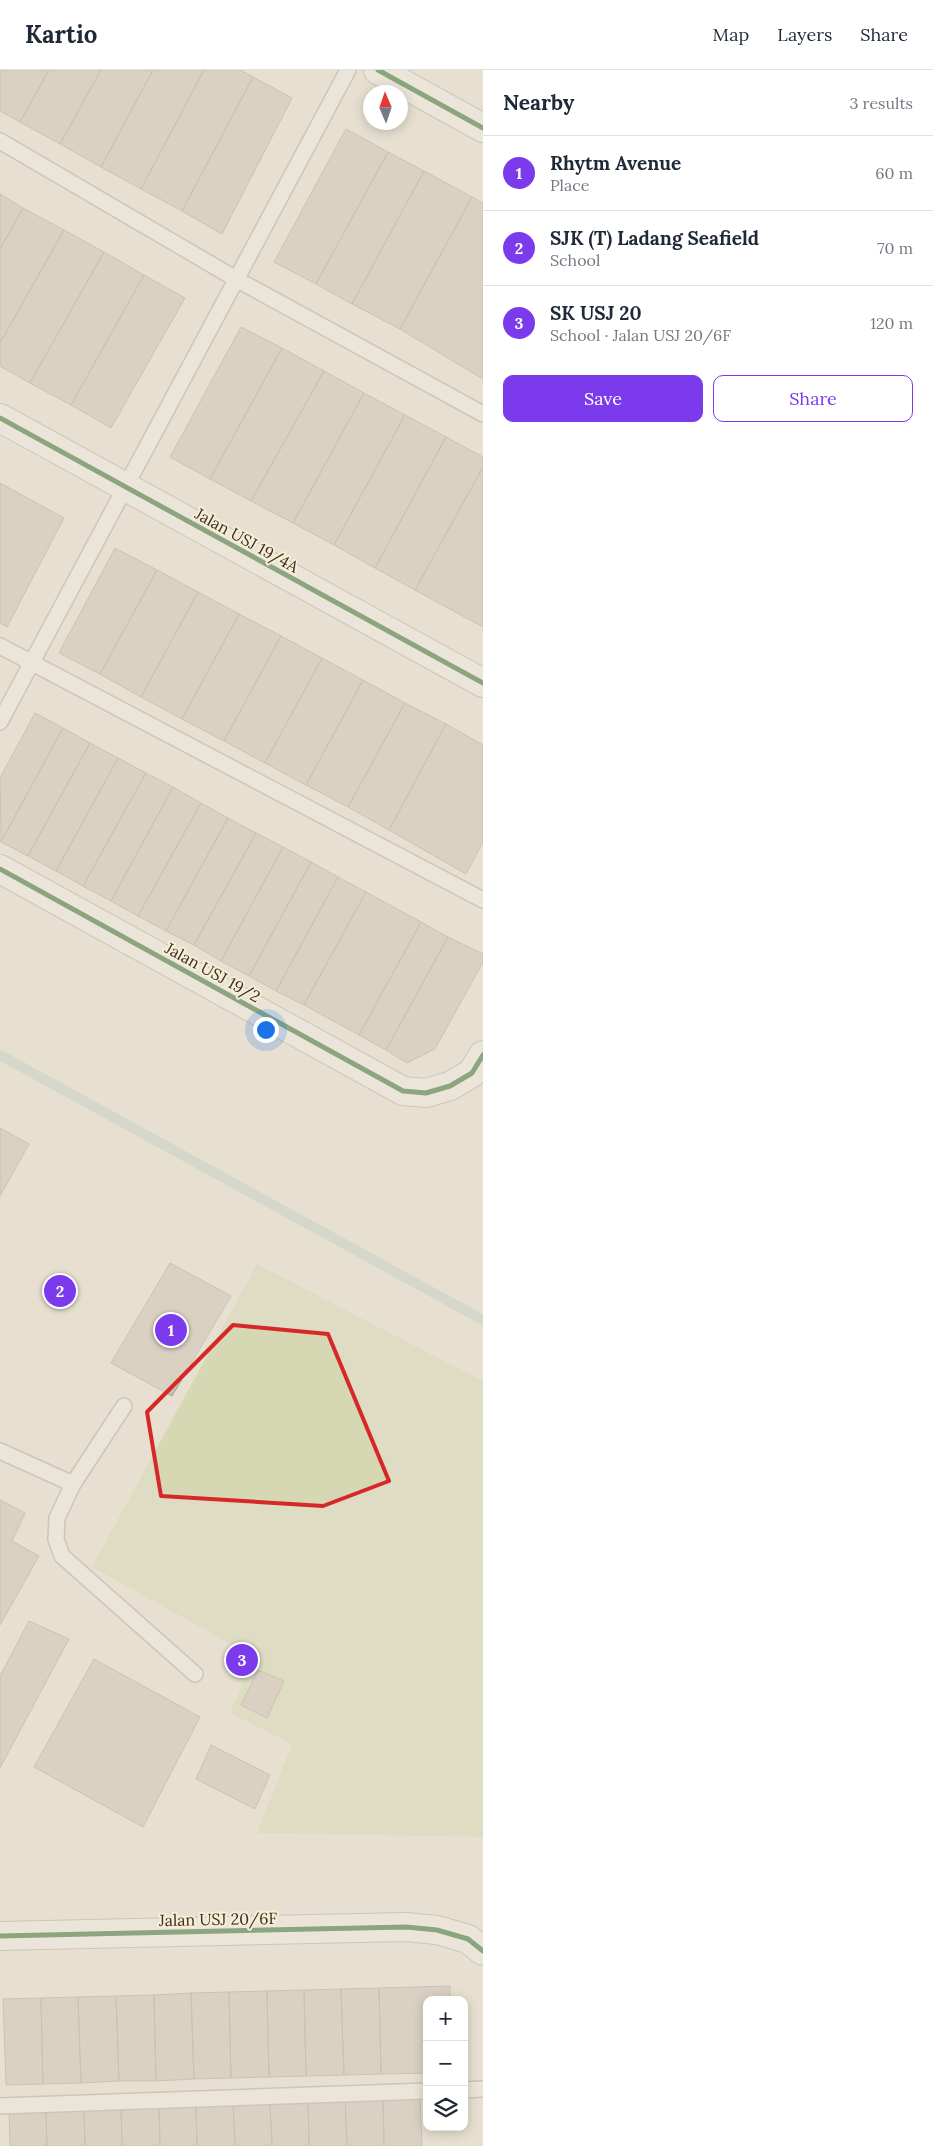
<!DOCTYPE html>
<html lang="en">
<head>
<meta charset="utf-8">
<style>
	:root { --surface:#fff; --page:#f6f6f7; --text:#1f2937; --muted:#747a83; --line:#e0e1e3; --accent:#7c3aed }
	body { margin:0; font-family:Lora,serif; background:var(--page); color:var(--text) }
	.controls { position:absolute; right:15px; bottom:15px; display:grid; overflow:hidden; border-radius:10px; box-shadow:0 2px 12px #0003 }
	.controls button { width:45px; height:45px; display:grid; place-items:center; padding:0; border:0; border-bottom:1px solid var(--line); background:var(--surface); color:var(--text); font:25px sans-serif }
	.compass { position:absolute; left:363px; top:15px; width:45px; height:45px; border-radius:50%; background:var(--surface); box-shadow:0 2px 12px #0003; rotate:358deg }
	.you { position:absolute; left:265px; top:959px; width:18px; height:18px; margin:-12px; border:4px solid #fff; border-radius:50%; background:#1a73e8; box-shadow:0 0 0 8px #1a73e833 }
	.badge { display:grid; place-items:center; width:32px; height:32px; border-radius:50%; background:var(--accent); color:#fff; font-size:16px; font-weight:700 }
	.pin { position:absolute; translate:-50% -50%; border:2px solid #fff; box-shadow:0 1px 5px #0006 }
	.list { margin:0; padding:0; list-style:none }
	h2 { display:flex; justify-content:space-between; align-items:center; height:65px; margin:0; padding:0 20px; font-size:21px }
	h2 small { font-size:16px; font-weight:400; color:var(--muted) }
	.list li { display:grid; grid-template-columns:32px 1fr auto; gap:15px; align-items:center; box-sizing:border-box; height:75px; padding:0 20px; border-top:1px solid var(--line) }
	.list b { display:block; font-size:19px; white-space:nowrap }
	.list p { margin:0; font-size:16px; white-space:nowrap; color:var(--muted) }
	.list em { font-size:16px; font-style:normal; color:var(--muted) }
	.actions { display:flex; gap:10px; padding:15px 20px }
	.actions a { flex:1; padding:11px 0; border:1px solid var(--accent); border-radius:10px; text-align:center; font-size:18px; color:var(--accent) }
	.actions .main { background:var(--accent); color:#fff }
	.icon { flex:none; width:28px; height:28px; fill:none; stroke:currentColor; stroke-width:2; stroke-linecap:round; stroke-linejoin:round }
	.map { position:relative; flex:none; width:483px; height:2076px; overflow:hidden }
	header { display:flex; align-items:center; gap:30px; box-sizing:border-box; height:70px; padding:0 25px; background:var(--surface); border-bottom:1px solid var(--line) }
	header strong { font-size:24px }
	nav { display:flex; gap:28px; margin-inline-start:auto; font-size:18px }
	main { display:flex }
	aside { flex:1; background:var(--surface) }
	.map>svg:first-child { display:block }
	.green { fill:#d6d7b3 }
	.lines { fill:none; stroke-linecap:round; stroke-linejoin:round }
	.stream { stroke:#bcccc2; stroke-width:10 }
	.building { fill:#cbbfb2; stroke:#a89c90 }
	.lane-casing { stroke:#ada599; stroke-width:18 }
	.street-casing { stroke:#ada599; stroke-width:30 }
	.lane { stroke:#efebe3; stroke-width:15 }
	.street { stroke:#efebe3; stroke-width:28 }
	.cycleway-casing { stroke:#f7eed8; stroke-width:8 }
	.cycleway { stroke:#1b5e20; stroke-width:5 }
	.marked { fill:none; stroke:#d62828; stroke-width:4; stroke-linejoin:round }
	.labels { text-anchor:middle; stroke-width:4; stroke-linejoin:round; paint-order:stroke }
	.street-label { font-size:16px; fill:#3d2e20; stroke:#f7eed8 }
</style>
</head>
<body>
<header>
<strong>Kartio</strong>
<nav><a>Map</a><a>Layers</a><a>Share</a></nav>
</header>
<main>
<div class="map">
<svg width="483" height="2076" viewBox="0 0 483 2076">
	<rect width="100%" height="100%" fill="#e7e0d1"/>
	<path class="green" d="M257 1194 483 1311V1767L257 1763 292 1674 230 1643 254 1587 92 1497Z"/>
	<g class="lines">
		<path class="stream" d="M0 985 483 1250"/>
	</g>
	<path class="building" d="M0 0H49L20 52 0 41Z
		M49 0H101L60 74 20 52Z
		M101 0H153L101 97 60 74Z
		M153 0H204L141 119 101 97Z
		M204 0H240L253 7 182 141 141 119Z
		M253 7 292 28 222 164 182 141Z
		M346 59 388 82 316 214 274 192Z
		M388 82 424 101 352 234 316 214Z
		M424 101 472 127 400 259 352 234Z
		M0 124 23 138 0 179Z
		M472 127 483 133V309L400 259Z
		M23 138 64 160 0 273V179Z
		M64 160 104 182 30 313 0 296V273Z
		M104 182 144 205 71 335 30 313Z
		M144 205 185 228 111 358 71 335Z
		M241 257 282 278 210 409 170 387Z
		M282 278 324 301 251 431 210 409Z
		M324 301 364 323 293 453 251 431Z
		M364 323 405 345 334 475 293 453Z
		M405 345 446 367 375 498 334 475Z
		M446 367 483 387V397L415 520 375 498Z
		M483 397V557L415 520Z
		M0 413 64 448 7 557 0 553Z
		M115 478 157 500 100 604 59 583Z
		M157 500 198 522 141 627 100 604Z
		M198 522 239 544 182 649 141 627Z
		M239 544 281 566 224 671 182 649Z
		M281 566 322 588 265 693 224 671Z
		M322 588 363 610 306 715 265 693Z
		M363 610 405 633 348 737 306 715Z
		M405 633 446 654 389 760 348 737Z
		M35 643 63 658 1 772 0 708Z
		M446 654 483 675V772L466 804 389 760Z
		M63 658 90 673 28 786 1 772Z
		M90 673 118 688 56 801 28 786Z
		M118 688 146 703 83 816 56 801Z
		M146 703 173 717 111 831 83 816Z
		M173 717 201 733 138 846 111 831Z
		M201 733 228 748 166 861 138 846Z
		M228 748 256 763 194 875 166 861Z
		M256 763 283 777 221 891 194 875Z
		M283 777 311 792 249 906 221 891Z
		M311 792 338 807 276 921 249 906Z
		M338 807 366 822 304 935 276 921Z
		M366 822 421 852 359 965 304 935Z
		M421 852 448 867 386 980 359 965Z
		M448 867 483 884V892L435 979 407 993 386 980Z
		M0 1058 29 1074 0 1126Z
		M170 1193 231 1226 172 1326 111 1293Z
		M0 1430 25 1443 12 1471 39 1486 0 1555Z
		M29 1551 69 1569 0 1698V1606Z
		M94 1589 200 1647 143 1757 34 1697Z
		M258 1600 284 1611 267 1648 241 1635Z
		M211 1675 270 1705 255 1739 196 1709Z
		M450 1916V1930H427V2003L381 2004 379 1918Z
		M379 1918 381 2004 344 2005 341 1919Z
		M341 1919 344 2005 306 2006 304 1920Z
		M304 1920 306 2006 269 2007 267 1921Z
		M267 1921 269 2007 231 2008 229 1922Z
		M229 1922 231 2008 194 2009 191 1923Z
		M191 1923 194 2009 156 2011 154 1925Z
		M154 1925 156 2011H119L116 1926Z
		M116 1926 119 2011 81 2013 78 1927Z
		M78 1927 81 2013 43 2014 41 1928Z
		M41 1928 43 2014 6 2015 3 1929Z
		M420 2027 422 2076H384L383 2029Z
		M345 2029H383L384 2076H347Z
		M345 2029 347 2076H309L308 2031Z
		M308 2031 309 2076H272L270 2032Z
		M270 2032 272 2076H235L233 2033Z
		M233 2033 235 2076H197L196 2034Z
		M196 2034 197 2076H160L159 2035Z
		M159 2035 160 2076H122L121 2036Z
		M121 2036 122 2076H85L84 2037Z
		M84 2037 85 2076H47L46 2038Z
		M46 2038 47 2076H10L9 2039Z"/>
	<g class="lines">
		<g class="lane-casing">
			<path id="lane" d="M0 71 236 209 483 344
				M0 576 483 830
				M0 652 348 0
				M124 1336 73 1414 57 1448 56 1469 62 1486 195 1604
				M0 1381 73 1414
				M464 2020 483 2019
				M0 2036 427 2021"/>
		</g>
		<g class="street-casing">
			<path id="street" d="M378 0 483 58
				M0 348 483 613
				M0 799 403 1021 426 1023 450 1016 472 1003 483 985
				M0 1866 406 1857 437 1860 468 1869 483 1881"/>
		</g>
		<use href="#lane" class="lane"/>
		<use href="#street" class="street"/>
		<g class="cycleway-casing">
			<path id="cycleway" d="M378 0 483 58
				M0 348 483 613
				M0 799 403 1021 426 1023 450 1016 472 1003 483 985
				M0 1866 406 1857 437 1860 468 1869 483 1881"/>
		</g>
		<use href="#cycleway" class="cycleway"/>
	</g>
	<path d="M0 0H483V2076H0ZM233 1255 328 1264 389 1411 323 1436 161 1426 147 1342Z" fill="#e7e0d1" fill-opacity=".55" fill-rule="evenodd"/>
	<path class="marked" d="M233 1255 328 1264 389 1411 323 1436 161 1426 147 1342Z"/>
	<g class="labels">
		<g class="street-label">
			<text transform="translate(247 470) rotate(29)" y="6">Jalan USJ 19/4A</text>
			<text transform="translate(213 902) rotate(29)" y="6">Jalan USJ 19/2</text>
			<text transform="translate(218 1849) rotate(-1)" y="6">Jalan USJ 20/6F</text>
		</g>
	</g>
</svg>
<div class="controls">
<button>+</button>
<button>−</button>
<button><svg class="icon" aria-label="layers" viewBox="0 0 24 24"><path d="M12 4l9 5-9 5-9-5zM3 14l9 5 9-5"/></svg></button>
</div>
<svg class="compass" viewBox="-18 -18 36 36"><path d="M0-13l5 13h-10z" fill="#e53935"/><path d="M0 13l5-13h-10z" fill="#747a83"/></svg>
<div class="you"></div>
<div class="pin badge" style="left:171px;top:1260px">1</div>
<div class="pin badge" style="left:60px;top:1221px">2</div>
<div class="pin badge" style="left:242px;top:1590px">3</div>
</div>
<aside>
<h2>Nearby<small>3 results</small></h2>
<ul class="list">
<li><span class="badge">1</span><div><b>Rhytm Avenue</b><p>Place</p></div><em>60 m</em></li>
<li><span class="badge">2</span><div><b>SJK (T) Ladang Seafield</b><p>School</p></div><em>70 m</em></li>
<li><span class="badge">3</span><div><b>SK USJ 20</b><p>School · Jalan USJ 20/6F</p></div><em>120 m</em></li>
</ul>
<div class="actions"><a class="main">Save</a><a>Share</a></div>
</aside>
</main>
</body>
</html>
